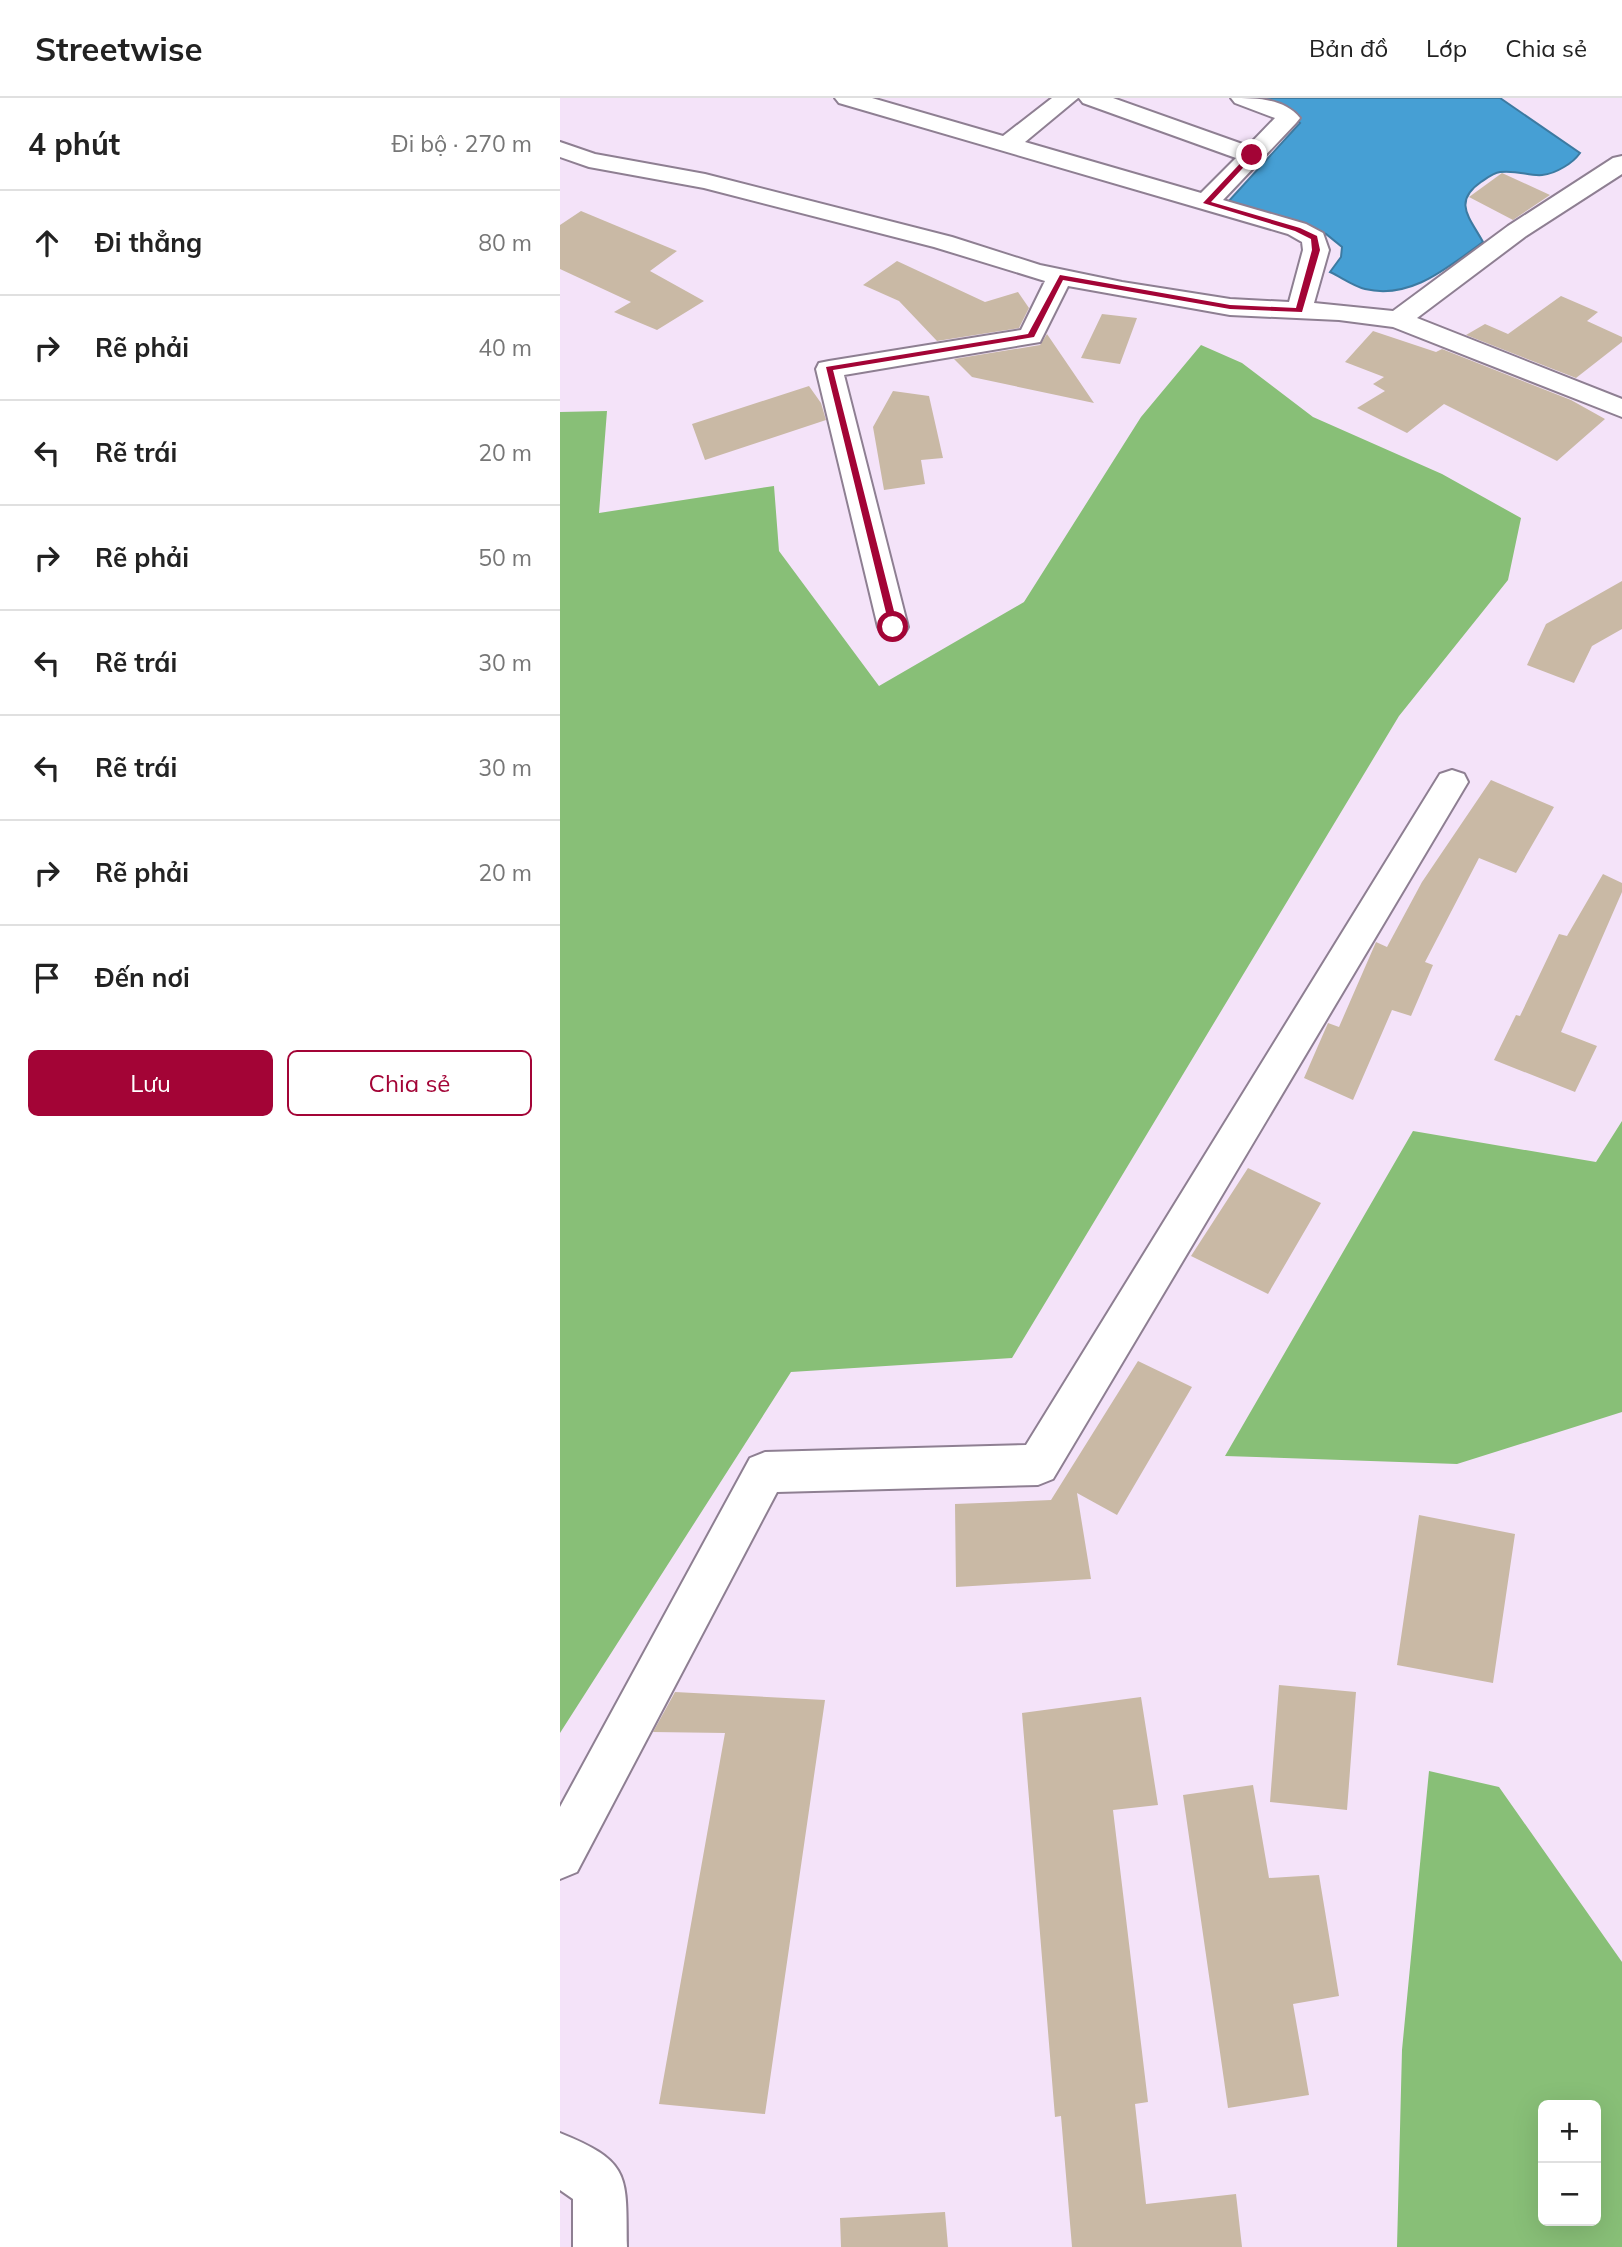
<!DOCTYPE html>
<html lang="vi">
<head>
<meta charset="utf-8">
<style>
	:root { --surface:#fff; --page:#f6f6f6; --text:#222; --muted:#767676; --line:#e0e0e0; --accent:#a30436 }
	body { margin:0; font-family:Mulish,sans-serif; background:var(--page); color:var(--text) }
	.controls { position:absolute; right:21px; bottom:21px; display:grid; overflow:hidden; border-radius:10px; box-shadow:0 7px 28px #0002 }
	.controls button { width:63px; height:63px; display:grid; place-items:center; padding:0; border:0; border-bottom:2px solid var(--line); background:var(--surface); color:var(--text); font:35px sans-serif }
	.stop { position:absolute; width:21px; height:21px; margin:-16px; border:5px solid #a30436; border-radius:50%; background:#fff }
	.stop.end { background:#a30436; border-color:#fff; box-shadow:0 2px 7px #0008 }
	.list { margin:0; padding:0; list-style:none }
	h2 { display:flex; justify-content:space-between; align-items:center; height:91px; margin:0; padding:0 28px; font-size:30px }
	h2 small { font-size:23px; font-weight:400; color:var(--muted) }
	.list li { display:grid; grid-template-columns:46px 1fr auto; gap:21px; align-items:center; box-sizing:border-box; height:105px; padding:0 28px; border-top:2px solid var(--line) }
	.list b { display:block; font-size:26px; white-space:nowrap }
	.list em { font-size:23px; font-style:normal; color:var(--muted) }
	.actions { display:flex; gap:14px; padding:21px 28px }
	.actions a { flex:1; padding:16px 0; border:2px solid var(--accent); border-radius:10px; text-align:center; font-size:24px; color:var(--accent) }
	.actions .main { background:var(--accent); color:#fff }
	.icon { flex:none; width:38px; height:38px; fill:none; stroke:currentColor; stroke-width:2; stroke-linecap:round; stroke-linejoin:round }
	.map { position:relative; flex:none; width:1062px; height:2149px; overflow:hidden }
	header { display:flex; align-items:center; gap:42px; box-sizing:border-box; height:98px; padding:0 35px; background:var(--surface); border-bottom:2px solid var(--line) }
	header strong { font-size:33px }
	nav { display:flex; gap:38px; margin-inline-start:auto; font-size:24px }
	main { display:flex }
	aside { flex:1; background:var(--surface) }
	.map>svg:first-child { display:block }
	.forest { fill:#88bf77; fill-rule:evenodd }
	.water { fill:#469fd4; stroke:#3d7aa1; stroke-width:2 }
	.building { fill:#c9b9a5 }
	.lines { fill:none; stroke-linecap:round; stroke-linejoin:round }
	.minor-casing { stroke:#8e7f92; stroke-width:4 }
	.minor { fill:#fff; fill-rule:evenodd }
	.route { fill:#a30436 }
</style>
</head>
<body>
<header>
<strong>Streetwise</strong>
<nav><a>Bản đồ</a><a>Lớp</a><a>Chia sẻ</a></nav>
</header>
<main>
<aside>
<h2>4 phút<small>Đi bộ · 270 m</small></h2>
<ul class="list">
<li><svg class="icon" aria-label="ahead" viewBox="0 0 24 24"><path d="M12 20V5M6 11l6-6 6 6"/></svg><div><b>Đi thẳng</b></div><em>80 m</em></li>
<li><svg class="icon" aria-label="right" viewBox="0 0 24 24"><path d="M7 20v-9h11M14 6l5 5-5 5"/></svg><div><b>Rẽ phải</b></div><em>40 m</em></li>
<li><svg class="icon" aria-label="left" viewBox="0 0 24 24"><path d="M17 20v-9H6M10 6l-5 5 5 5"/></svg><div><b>Rẽ trái</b></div><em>20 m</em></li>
<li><svg class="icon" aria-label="right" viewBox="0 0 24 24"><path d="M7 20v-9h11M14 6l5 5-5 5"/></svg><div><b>Rẽ phải</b></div><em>50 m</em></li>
<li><svg class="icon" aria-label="left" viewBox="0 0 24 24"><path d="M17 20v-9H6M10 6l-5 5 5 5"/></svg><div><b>Rẽ trái</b></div><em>30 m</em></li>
<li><svg class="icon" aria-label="left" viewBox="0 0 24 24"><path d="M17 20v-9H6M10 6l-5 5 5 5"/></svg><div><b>Rẽ trái</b></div><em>30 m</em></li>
<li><svg class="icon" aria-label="right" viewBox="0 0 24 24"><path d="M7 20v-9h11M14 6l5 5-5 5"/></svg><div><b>Rẽ phải</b></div><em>20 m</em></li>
<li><svg class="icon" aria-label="arrive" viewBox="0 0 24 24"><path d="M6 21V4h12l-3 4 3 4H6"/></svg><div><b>Đến nơi</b></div></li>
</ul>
<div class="actions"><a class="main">Lưu</a><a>Chia sẻ</a></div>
</aside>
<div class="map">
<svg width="1062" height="2149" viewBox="0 0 1062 2149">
	<rect width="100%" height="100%" fill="#f4e3f9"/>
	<path class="forest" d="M641 247 682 265 753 319 882 376 961 420 948 482 839 618 452 1260 231 1274 0 1635V314L47 313 39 415 214 388 219 453 319 588 464 504 581 319Z
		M1062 1023V1314L897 1366 665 1358 853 1033 1036 1064Z
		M869 1673 939 1689 1062 1864V2149H837L842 1952ZM983 2007H1036V2123H983Z"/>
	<path class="water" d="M697 0H940L1020 55C1015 62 1011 65 1004 69 976 86 967 71 940 74 933 75 927 80 921 84 892 104 910 120 923 144 888 169 851 202 805 191 793 188 781 179 770 174L781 159 782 149 766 136 667 105 740 25 727 11Z"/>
	<path class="building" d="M942 75 990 97 953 122 909 99Z
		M21 113 117 153 90 173 144 203 97 232 54 214 71 204 0 171V127Z
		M337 163 425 204 458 194 469 210 459 230 377 243 339 203 303 187Z
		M1001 198 1038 214 1027 223 1062 239V244L1016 280 906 237 925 226 948 236Z
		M542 216 577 220 560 266 521 260Z
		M813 233 876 254 882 251 1011 302 1045 321 997 363 884 306 847 335 797 310 825 293 813 286 824 279 785 264Z
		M487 236 534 305 412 279 394 261 480 247Z
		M249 288 261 305 266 322 145 362 132 326Z
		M333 293 369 298 383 360 361 362 365 386 324 392 313 329Z
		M1062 483V531L1032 548 1014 585 967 567 986 526Z
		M931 682 994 709 956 775 919 760 865 864 873 867 851 918 832 912 793 1002 744 980 768 925 779 929 816 844 827 849 862 784Z
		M1043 776 1062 785V794L1001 934 1037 948 1015 994 934 962 956 917 960 918 999 836 1007 838Z
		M688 1070 761 1105 708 1196 631 1158Z
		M578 1263 632 1289 557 1417 517 1395 531 1481 396 1489 395 1406 491 1402Z
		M859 1417 955 1436 933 1585 837 1567Z
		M719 1587 796 1594 787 1712 710 1704Z
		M115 1594 265 1602 205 2016 99 2006 165 1635 93 1634Z
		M581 1599 598 1707 553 1712 588 2004 575 2006 586 2106 676 2096 682 2149H512L501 2018 495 2019 462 1615Z
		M693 1687 709 1780 759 1777 779 1898 733 1906 749 1997 668 2010 623 1697Z
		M385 2114 388 2149H281L280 2120Z"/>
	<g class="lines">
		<g class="minor-casing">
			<path id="minor" d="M275 0H312L443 38 492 0H518L465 44 641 95 676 60 523 5 519 0H553L688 48 715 20 675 5 671 0C696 0 724 0 740 20L736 25 663 102 746 126 763 135 769 152 754 205 833 213 948 128 1053 60 1062 58V76L966 138 857 220 1062 301V319L833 229 779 222 670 217 508 188 480 244 284 277 348 529 344 536 333 539 322 536 318 529 256 271 259 265 269 263 461 232 485 183 374 149 144 90 29 69 0 59V44L35 56 145 76 392 139 480 167 562 184 670 201 729 204 743 152 742 144 728 136 279 5Z
				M892 672 904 676 908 684 493 1381 478 1387 217 1394 17 1774 0 1781V1709L190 1360 205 1354 466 1347 880 676Z
				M0 2035C72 2064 66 2078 67 2149H13V2101L0 2092Z"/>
		</g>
		<use href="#minor" class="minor"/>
	</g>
	<path class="route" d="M689 56 695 57 651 104 740 130 757 138 760 152 742 214 670 211 503 182 474 239 273 272 338 529 330 531 266 269 468 236 500 177 670 207 736 210 752 152 751 141 735 133 643 105Z"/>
</svg>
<div class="controls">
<button>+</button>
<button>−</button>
</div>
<div class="stop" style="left:333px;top:529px"></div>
<div class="stop end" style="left:692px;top:57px"></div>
</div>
</main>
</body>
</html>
